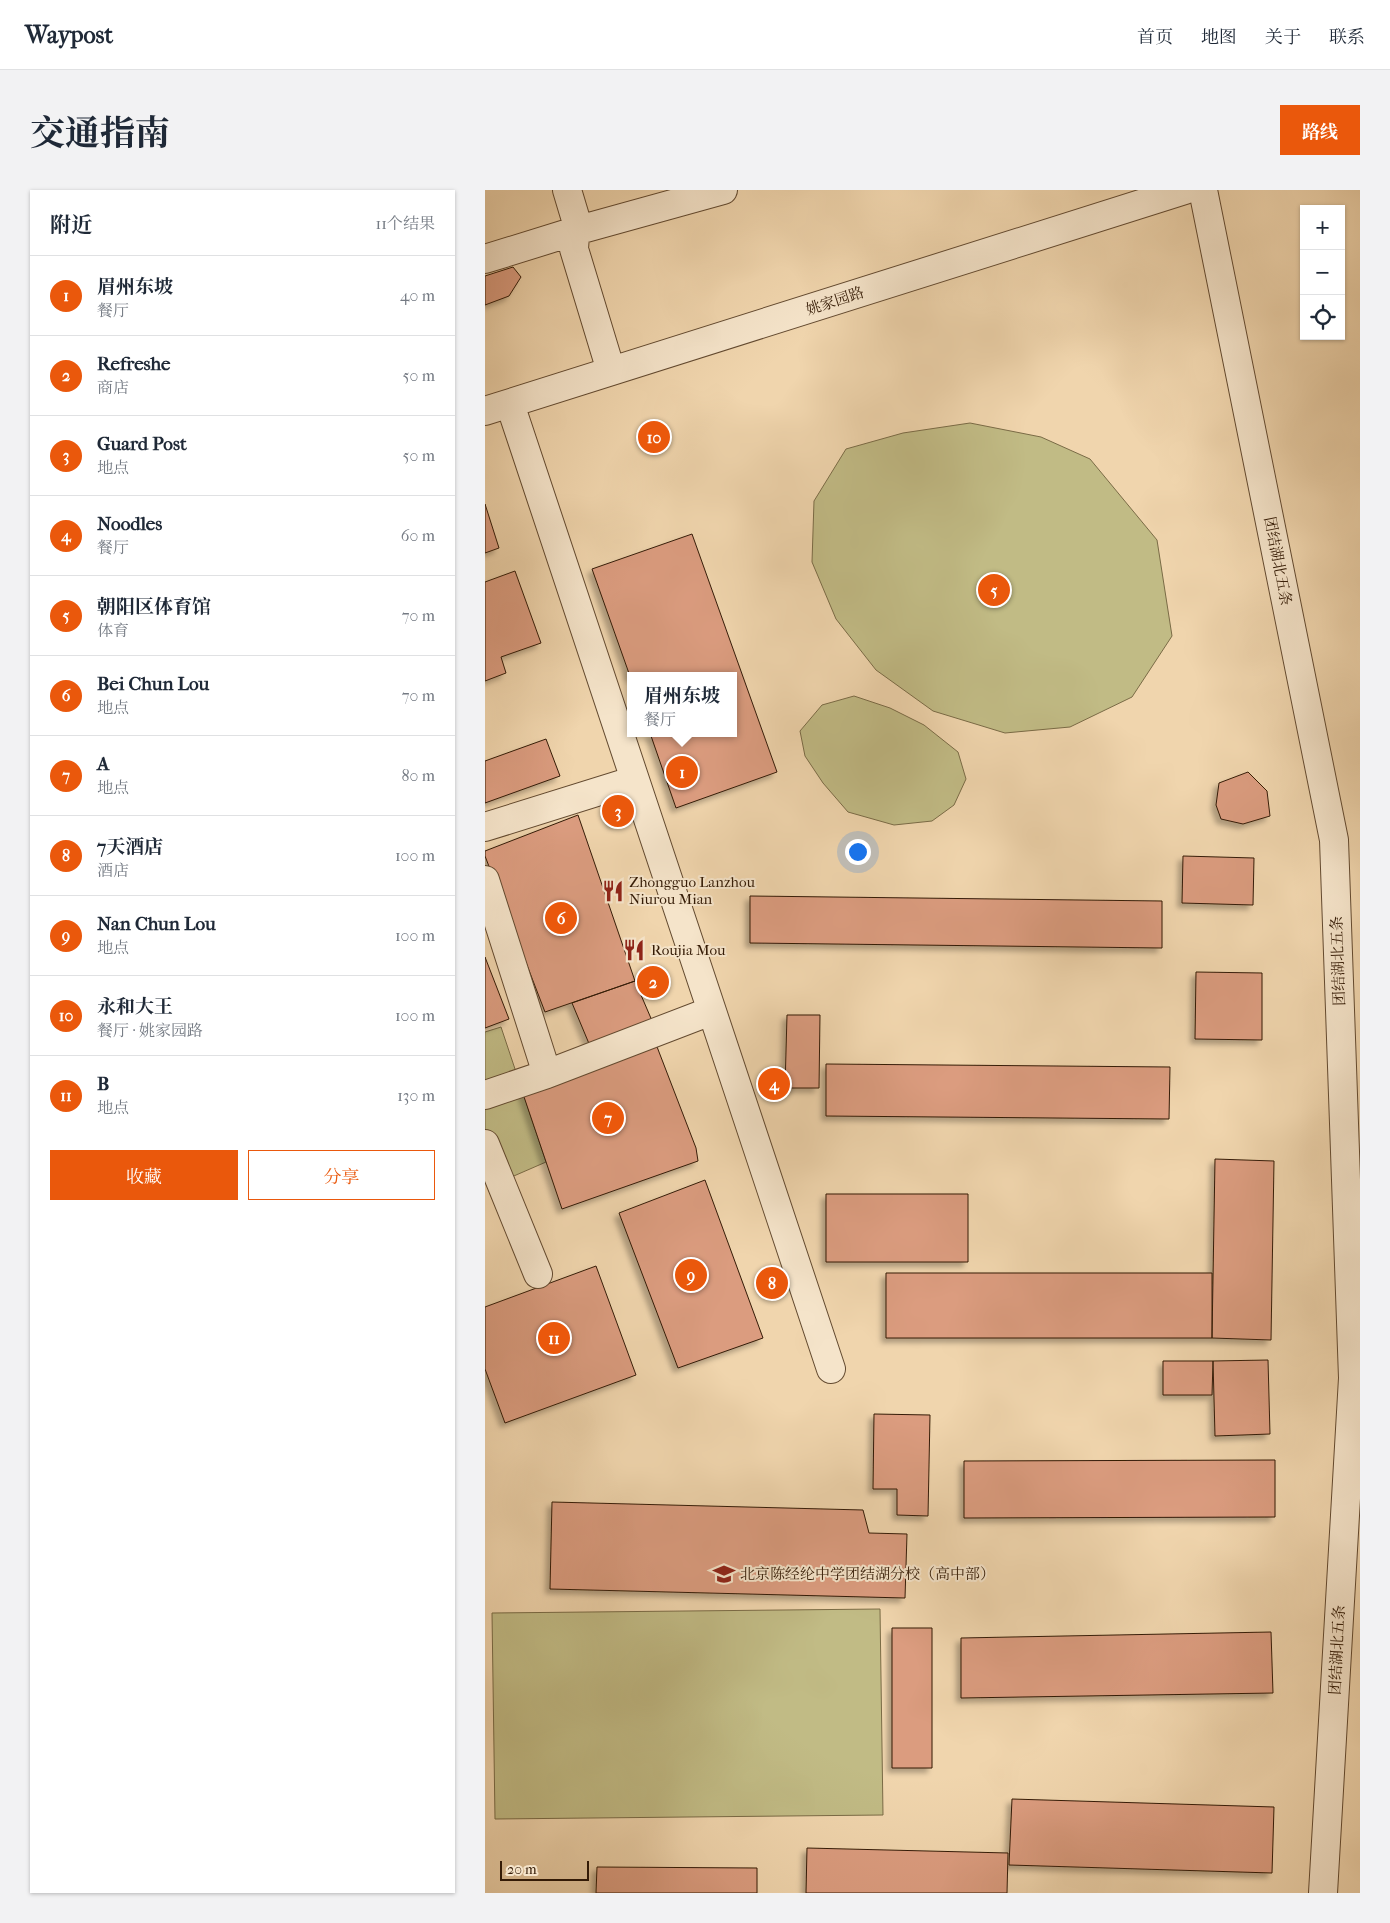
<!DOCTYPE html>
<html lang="zh">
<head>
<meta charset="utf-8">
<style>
	:root { --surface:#fff; --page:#f2f2f3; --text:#1f2937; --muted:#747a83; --line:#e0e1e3; --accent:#ea580c }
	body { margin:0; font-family:"IM FELL French Canon","Noto Serif SC",serif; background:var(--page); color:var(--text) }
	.controls { position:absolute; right:15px; top:15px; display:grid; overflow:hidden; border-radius:0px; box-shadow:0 1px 4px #0004 }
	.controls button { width:45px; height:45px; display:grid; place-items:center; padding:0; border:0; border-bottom:1px solid var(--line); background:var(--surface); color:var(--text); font:25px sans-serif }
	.scale { position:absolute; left:15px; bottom:12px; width:89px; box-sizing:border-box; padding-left:5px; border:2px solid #341b06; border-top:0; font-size:14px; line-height:18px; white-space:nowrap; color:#341b06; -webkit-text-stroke:4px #f5e4ca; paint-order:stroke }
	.you { position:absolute; left:372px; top:661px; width:18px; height:18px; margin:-12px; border:4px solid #fff; border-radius:50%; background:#1a73e8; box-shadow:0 0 0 8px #1a73e833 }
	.badge { display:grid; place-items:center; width:32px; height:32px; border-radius:50%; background:var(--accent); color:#fff; font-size:16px; font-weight:700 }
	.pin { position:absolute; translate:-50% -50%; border:2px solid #fff; box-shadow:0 1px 5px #0006 }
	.popup { position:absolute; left:142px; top:482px; width:110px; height:65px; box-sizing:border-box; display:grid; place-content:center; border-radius:0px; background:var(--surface); filter:drop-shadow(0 1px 4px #0005); font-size:16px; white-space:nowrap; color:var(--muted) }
	.popup b { font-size:19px; color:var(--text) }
	.popup::after { content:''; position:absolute; left:50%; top:100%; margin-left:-10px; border:10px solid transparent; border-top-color:var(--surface) }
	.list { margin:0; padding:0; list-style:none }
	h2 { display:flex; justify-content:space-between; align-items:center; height:65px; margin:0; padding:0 20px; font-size:21px }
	h2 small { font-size:16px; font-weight:400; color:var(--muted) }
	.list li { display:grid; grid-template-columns:32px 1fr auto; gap:15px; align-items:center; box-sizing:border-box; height:80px; padding:0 20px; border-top:1px solid var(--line) }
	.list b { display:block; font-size:19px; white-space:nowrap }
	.list p { margin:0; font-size:16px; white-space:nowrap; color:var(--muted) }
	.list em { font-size:16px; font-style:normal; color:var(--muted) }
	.actions { display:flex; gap:10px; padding:15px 20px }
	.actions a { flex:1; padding:11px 0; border:1px solid var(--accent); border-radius:0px; text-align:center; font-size:18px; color:var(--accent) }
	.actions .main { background:var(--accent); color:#fff }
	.icon { flex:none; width:28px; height:28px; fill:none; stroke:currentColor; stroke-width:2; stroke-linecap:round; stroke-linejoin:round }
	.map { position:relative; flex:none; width:875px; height:1703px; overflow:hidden; border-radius:0px }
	header { display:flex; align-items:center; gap:30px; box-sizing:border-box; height:70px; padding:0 25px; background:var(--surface); border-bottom:1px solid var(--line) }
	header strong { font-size:24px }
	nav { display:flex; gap:28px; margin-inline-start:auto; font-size:18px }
	.intro { display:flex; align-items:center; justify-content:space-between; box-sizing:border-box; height:120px; padding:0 30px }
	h1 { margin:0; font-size:35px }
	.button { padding:12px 22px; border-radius:0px; background:var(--accent); color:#fff; font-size:18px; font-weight:700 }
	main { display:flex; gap:30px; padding:0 30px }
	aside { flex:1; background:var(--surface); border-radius:0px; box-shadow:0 1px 4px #0004 }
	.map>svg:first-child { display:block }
	.green { fill:#c1bb85; stroke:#7a6b46 }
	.building { fill:#db9c7f; stroke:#341b06; filter:url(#shadow) }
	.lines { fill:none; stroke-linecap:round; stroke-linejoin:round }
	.minor-casing { stroke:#634a30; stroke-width:30 }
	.minor { stroke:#f5e4ca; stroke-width:28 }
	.labels { text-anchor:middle; stroke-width:4; stroke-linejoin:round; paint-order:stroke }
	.street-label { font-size:15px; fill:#341b06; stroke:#f5e4ca }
	.poi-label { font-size:15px; fill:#341b06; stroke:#f5e4ca; text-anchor:start }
</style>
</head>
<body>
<header>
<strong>Waypost</strong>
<nav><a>首页</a><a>地图</a><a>关于</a><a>联系</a></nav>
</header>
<div class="intro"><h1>交通指南</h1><a class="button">路线</a></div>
<main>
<aside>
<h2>附近<small>11个结果</small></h2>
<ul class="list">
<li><span class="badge">1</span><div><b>眉州东坡</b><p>餐厅</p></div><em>40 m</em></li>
<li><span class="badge">2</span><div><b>Refreshe</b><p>商店</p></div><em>50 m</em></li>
<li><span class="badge">3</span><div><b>Guard Post</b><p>地点</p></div><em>50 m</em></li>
<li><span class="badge">4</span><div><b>Noodles</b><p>餐厅</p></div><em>60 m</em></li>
<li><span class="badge">5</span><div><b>朝阳区体育馆</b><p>体育</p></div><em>70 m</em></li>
<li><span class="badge">6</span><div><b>Bei Chun Lou</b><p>地点</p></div><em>70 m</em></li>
<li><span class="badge">7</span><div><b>A</b><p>地点</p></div><em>80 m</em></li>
<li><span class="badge">8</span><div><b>7天酒店</b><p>酒店</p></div><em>100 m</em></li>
<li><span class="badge">9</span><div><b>Nan Chun Lou</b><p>地点</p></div><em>100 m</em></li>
<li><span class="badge">10</span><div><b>永和大王</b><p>餐厅 · 姚家园路</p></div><em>100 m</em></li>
<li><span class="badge">11</span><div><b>B</b><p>地点</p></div><em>130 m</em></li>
</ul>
<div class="actions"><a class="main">收藏</a><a>分享</a></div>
</aside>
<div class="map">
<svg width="875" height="1703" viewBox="0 0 875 1703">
	<defs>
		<filter id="shadow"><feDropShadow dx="-4.5" dy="4.5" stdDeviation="2.5" flood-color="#0004"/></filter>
	</defs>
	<rect width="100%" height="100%" fill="#f0d5ad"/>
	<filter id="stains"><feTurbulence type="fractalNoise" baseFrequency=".004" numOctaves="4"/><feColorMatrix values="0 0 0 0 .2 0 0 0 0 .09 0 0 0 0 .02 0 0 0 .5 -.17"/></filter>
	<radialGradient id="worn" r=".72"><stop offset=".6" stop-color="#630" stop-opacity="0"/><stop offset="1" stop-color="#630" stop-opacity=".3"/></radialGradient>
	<path class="green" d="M485 233 556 247 605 269 672 350 687 446 647 507 585 537 520 543 448 521 391 480 351 429 327 372 329 311 361 259 418 243Z
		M369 506 405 518 439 535 473 562 481 589 469 615 447 631 409 635 363 622 338 593 320 566 315 541 337 515Z
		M16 837 61 972 15 992H0V842Z
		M395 1419 398 1625 10 1629 7 1423Z"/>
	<path class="building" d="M28 77 36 87 24 106 0 115V86Z
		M0 314 14 358 0 363Z
		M207 344 292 582 191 618 165 543H248V486H146V489L107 379Z
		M30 381 56 453 16 467 21 483 0 491V392Z
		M61 549 75 586 0 613V571Z
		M763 582 782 601 785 626 758 634 736 629 731 615 734 593Z
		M140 612 146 627 128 634 122 618Z
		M93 625 150 791 60 822 0 666V661Z
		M698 666 769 668 768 715 697 713Z
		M265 706 677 711V758L265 753Z
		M0 767 24 829 0 838Z
		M711 782 777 783V850L710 849Z
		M150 791 168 833 105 856 87 813Z
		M302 825H335L334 898H300Z
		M169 849 211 958 213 971 77 1019 36 898Z
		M341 874 685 877 684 929 341 926Z
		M730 969 789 971 786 1150 727 1148Z
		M220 990 278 1148 193 1178 134 1023Z
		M341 1004H483V1072H341Z
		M111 1076 151 1185 20 1233 0 1179V1117Z
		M401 1083H727V1148H401Z
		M783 1170 785 1244 730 1246 728 1171Z
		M678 1171H728L727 1205H678Z
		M389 1224 445 1225 443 1326 412 1325V1299H388Z
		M790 1270V1327L479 1328V1271Z
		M67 1312 378 1320 384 1343 422 1344 420 1408 65 1399Z
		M407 1438H447V1578H407Z
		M786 1442 788 1503 476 1508V1448Z
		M527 1609 789 1617 787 1683 524 1675Z
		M322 1658 523 1663 522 1703H321Z
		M112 1677 272 1678V1703H111Z"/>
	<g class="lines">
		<g class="minor-casing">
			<path id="minor" d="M82 0 91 30 89 59 126 181
				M718 0 849 650 868 1188 838 1703
				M0 69 90 41 238 0
				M25 214 346 1179
				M0 221 700 0
				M0 637 150 590
				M0 690 62 884 0 905
				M62 884 226 821
				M0 954 53 1084"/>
		</g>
		<use href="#minor" class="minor"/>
	</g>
	<defs>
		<g id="restaurant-bare" transform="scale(1.725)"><path d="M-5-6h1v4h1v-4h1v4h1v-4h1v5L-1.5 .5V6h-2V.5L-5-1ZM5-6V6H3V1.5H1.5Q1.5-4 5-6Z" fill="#8f2418" stroke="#f5e4ca" stroke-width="2.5" paint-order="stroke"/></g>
		<g id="school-bare" transform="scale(1.725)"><path d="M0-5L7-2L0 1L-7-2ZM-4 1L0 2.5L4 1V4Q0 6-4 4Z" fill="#8f2418" stroke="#f5e4ca" stroke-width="2.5" paint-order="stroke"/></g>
	</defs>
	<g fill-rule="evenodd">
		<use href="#restaurant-bare" x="128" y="701"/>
		<use href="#restaurant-bare" x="149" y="760"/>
		<use href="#school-bare" x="239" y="1384"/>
	</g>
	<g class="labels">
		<g class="street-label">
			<text transform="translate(350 111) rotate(-18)" y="5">姚家园路</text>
			<text transform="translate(793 371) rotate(79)" y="5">团结湖北五条</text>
			<text transform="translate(853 771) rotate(-92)" y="5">团结湖北五条</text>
			<text transform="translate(852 1460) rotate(-87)" y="5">团结湖北五条</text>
		</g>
		<g class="poi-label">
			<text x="144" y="697">Zhongguo Lanzhou<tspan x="144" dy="17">Niurou Mian</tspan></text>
			<text x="166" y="765">Roujia Mou</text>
			<text x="255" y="1389">北京陈经纶中学团结湖分校（高中部）</text>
		</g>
	</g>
	<rect width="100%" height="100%" filter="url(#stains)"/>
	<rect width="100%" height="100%" fill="url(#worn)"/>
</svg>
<div class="controls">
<button>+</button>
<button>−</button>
<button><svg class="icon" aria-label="locate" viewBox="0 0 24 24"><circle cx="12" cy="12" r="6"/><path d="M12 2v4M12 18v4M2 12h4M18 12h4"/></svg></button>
</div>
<div class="scale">20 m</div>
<div class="you"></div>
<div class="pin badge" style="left:197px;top:582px">1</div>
<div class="popup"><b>眉州东坡</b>餐厅</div>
<div class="pin badge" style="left:168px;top:792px">2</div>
<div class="pin badge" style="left:133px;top:621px">3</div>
<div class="pin badge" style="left:289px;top:894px">4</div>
<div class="pin badge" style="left:509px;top:400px">5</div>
<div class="pin badge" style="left:76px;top:728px">6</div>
<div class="pin badge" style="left:123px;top:928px">7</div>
<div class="pin badge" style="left:287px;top:1093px">8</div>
<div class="pin badge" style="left:206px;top:1085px">9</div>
<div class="pin badge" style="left:169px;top:247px">10</div>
<div class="pin badge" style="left:69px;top:1148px">11</div>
</div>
</main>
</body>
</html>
